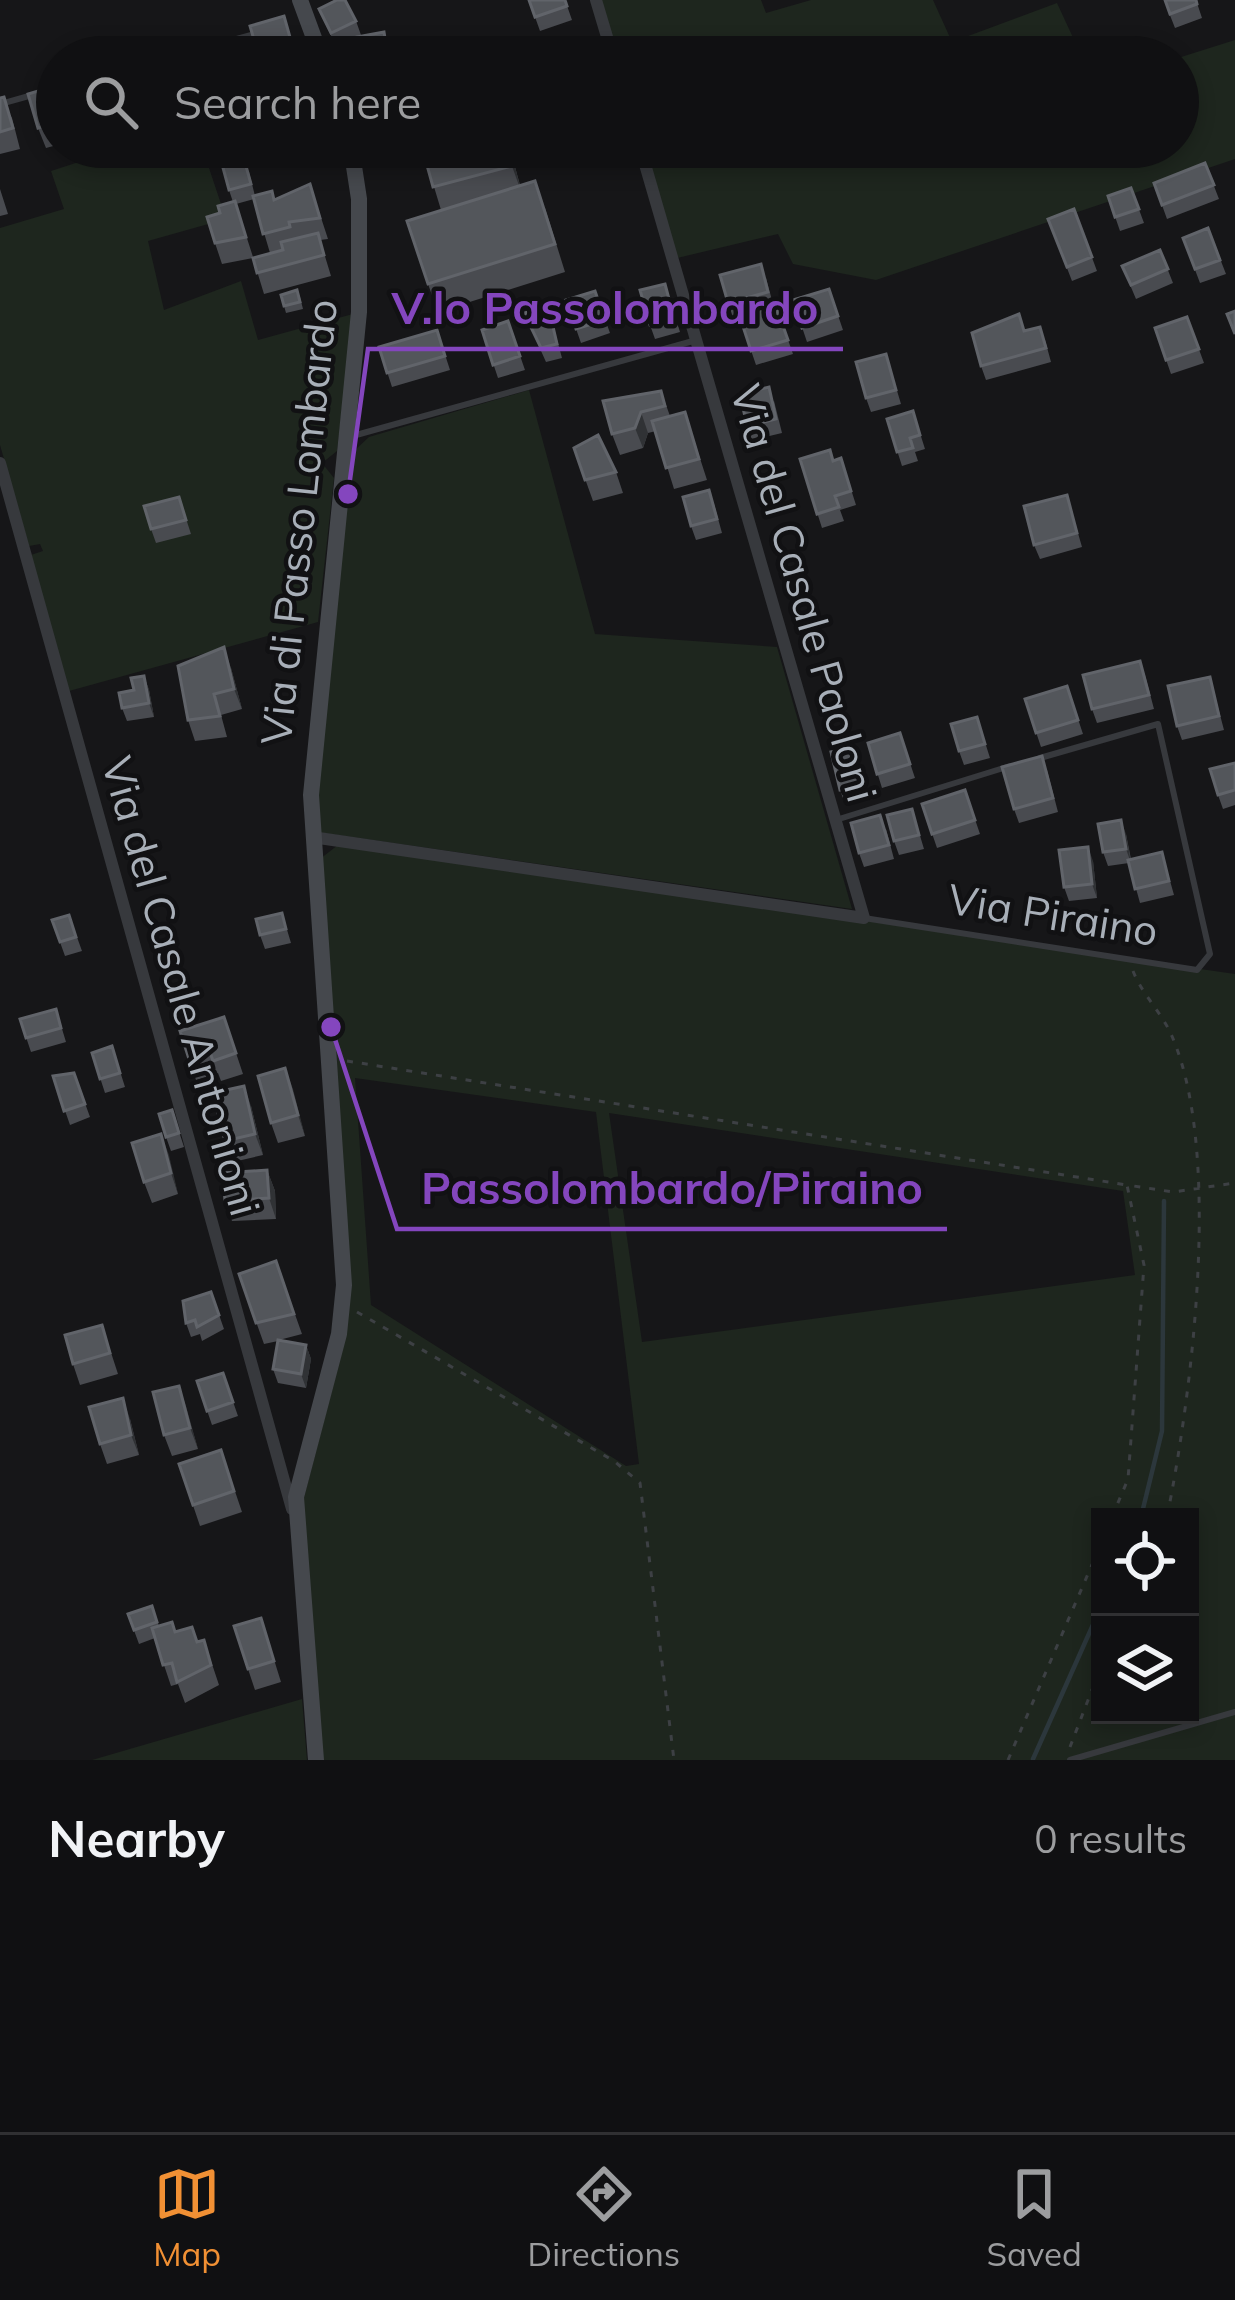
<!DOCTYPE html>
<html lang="en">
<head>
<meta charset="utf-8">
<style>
	:root { --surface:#101012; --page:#19191b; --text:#f1f3f6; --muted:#9c9d9f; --line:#303032; --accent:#f19034 }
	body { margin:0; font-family:Mulish,sans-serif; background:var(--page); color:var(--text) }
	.controls { position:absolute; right:36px; bottom:36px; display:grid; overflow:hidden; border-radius:0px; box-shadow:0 6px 18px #0003 }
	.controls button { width:108px; height:108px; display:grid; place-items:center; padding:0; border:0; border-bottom:3px solid var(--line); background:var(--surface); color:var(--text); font:60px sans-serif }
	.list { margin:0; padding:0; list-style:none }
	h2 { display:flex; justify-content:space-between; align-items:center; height:156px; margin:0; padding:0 48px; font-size:51px }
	h2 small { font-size:39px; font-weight:400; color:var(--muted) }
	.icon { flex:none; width:66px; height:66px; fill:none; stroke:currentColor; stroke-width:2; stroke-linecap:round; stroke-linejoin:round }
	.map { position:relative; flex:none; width:1235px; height:1760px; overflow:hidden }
	.search { position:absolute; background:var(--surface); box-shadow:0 6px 18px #0003; left:36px; right:36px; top:36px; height:132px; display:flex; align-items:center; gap:30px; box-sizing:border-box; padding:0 42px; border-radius:66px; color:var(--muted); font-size:45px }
	.sheet { height:372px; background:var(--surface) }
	nav { display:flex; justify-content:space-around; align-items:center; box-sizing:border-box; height:168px; border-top:3px solid var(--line); background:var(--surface); font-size:33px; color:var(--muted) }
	nav a { display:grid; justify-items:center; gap:6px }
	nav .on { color:var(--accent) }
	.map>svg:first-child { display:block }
	.green { fill:#1e261e; fill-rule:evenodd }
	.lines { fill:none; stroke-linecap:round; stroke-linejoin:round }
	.stream { stroke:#2c373c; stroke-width:4.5 }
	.path { stroke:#3d4044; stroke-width:3; stroke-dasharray:6 9; stroke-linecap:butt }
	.lane { stroke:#37393d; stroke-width:6 }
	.street { stroke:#37393d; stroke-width:12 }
	.secondary { stroke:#45484d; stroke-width:16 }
	.wall { fill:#494b50; fill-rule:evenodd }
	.shaded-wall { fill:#303235 }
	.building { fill:#53565b; stroke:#61646a; stroke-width:3 }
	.labels { text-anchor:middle; stroke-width:9; stroke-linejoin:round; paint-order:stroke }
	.street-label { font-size:42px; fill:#a8afb8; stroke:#111113 }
	.leader { fill:none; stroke:#8446be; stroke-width:4.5 }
	.callout-dot { fill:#8446be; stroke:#111113; stroke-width:4.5 }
	.callout-label { font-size:45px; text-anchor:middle; font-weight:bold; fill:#8446be; stroke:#111113; stroke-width:9; stroke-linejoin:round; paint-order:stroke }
</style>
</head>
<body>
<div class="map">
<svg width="1235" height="1760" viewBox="0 0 1235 1760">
	<rect width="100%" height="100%" fill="#161618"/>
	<path class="green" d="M596 0H761L766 13 811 0H933L952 42 1057 3 1082 57H613Z
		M1235 40V159L876 280 793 264 778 234 673 259 640 147H1178V58Z
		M125 147H202L226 219 148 241 164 310 241 281 258 340 353 314 337 451 322 463 334 478 318 622 69 691 31 555 43 551 40 544 29 546 0 445V228L64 209 51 171Z
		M529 390 595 634 777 647 852 909 317 832V762L353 452 369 437Z
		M338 845 1235 974V1760H320L302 1505 345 1340 320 859ZM355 1078 596 1112 639 1464 626 1466 371 1305ZM609 1113 1123 1191 1135 1275 642 1342ZM1100 1517H1190V1715H1100Z
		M302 1699 307 1760H92Z"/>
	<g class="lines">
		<path class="stream" d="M1141 1517 1162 1431 1164 1201
			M1033 1759 1100 1609"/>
		<path class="path" d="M1133 971C1142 994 1161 1012 1171 1034 1223 1150 1192 1393 1167 1517
			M347 1061 1127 1185
			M357 1312 614 1461 640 1483 674 1760
			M1112 1517 1128 1479 1144 1265 1127 1185 1173 1192 1235 1183
			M1070 1747 1100 1669
			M1008 1760 1100 1546"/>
		<path class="lane" d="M171 57 258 33
			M0 104 36 94
			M349 437 693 341
			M839 819 1010 766
			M864 918 1197 970 1210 954 1158 724 1040 758
			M1070 1760 1235 1712"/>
		<path class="street" d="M596 0 613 57
			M0 463 292 1509
			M312 837 864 918 640 147"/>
		<path class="secondary" d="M300 0 321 57
			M316 1760 296 1497 339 1334 344 1285 311 795 359 312V199L351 147"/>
	</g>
	<path class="wall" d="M529 0H565L572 20 540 31Z
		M1164 0H1196L1202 18 1175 28Z
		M319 9 356 21 361 35 336 47Z
		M57 91V145L46 148 38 128Z
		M0 98 12 118 20 149 0 154Z
		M229 147H250L231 152Z
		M422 147H538L541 156 514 163 520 185 545 208 565 272 438 312 428 284 441 210Z
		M1205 163 1219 199 1167 219 1154 183Z
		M249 172 255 196 275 200 310 184 328 239 320 240 331 276 264 294 253 258 222 264 215 243 220 213 233 202 229 190ZM254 199 270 253 253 257 236 204Z
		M1131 188 1144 223 1120 231 1108 196Z
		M0 189 8 214 0 216Z
		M1074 209 1097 271 1072 281 1048 219Z
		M1208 228 1226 274 1200 283 1183 238Z
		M1160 250 1173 283 1136 299 1122 266Z
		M766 278 773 304 775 303 793 354 756 365 739 315 733 317 728 303Z
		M665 284 680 332 655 339 650 325Z
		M829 289 843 330 807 342 793 300Z
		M595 291 610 333 581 343 566 300Z
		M281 295 300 297 303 309 286 313Z
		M524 313 544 316 550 314 562 358 546 362Z
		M1187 317 1204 363 1171 374 1155 328Z
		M508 321 525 370 498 378 482 330Z
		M437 330 450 370 392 387 379 347Z
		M1025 331 1045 340 1051 362 986 380 981 366Z
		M886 354 901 404 871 412 866 398Z
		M661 391 670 416 685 412 707 480 674 489 656 431 648 433 643 448 620 455 612 434Z
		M774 401 782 433 752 440 747 426Z
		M913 411 925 449 915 452 918 461 902 466 887 419Z
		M574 448 616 472 623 493 593 501Z
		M841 458 856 505 840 510 844 521 822 528 800 459 833 461Z
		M1067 495 1082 547 1040 559 1034 545Z
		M179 497 191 534 156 543 151 529Z
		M714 504 722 533 696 540 691 526Z
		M231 668 242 709 221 715 227 737 195 741 188 720Z
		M1145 675 1154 709 1097 723 1092 709Z
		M144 676 149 690 154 717 127 721 122 708Z
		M1210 677 1224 730 1182 740 1177 726Z
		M1067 686 1083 734 1041 747 1025 699Z
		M977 717 990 758 964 765 959 751Z
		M900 733 915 778 882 788 868 743Z
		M858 761 867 798 845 804 840 790Z
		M1235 763V805L1223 809 1218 795Z
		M1047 770 1058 812 1019 823 1014 809Z
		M965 790 980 834 937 848 922 804Z
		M912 809 924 849 899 855 894 841Z
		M886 829 894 859 864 867 859 853Z
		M1126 834 1131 859 1162 852 1174 895 1140 903 1129 863 1108 866 1103 852Z
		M1093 861 1097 898 1069 901 1064 887Z
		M282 913 291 943 265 949 260 935Z
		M69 915 82 951 65 956 52 920Z
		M56 1009 66 1042 31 1052 20 1019Z
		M224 1017 243 1074 221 1081 218 1073 196 1080 180 1031Z
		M112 1046 125 1087 105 1093 92 1053Z
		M285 1068 305 1136 278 1143 271 1123Z
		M74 1073 90 1117 70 1125 53 1076Z
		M251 1106 263 1155 233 1162 225 1141Z
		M172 1110 184 1147 171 1151 166 1137Z
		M161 1134 178 1194 152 1203 144 1182Z
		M267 1170 275 1191 276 1219 232 1221 225 1201Z
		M276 1261 302 1334 279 1340 306 1345 311 1359 306 1388 278 1383 273 1369 278 1341 264 1344 239 1274Z
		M211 1292 224 1329 202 1341 200 1334 191 1337 186 1323Z
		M102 1325 118 1374 80 1385 73 1364Z
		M223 1373 238 1416 212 1425 197 1381Z
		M179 1386 198 1449 172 1456 164 1435Z
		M130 1419 139 1455 107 1464 100 1444Z
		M221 1450 242 1512 200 1526 179 1464Z
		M152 1606 159 1626 197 1642 204 1640 219 1685 185 1703 178 1684 171 1686 155 1638 139 1644 128 1614Z
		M261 1618 281 1682 255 1690 248 1669Z"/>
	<path class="shaded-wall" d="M507 147 514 163 522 194 512 166Z
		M641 412 648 433 643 448 635 428Z
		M224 647 231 668 242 709 234 689Z
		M144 676 149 690 154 717 149 703Z
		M1121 820 1126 834 1131 863 1126 849Z
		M1088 847 1093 861 1097 898 1092 884Z
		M285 1068 293 1089 305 1136 298 1115Z
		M244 1086 251 1106 263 1155 255 1134Z
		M161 1134 169 1155 178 1194 171 1173Z
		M267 1170 275 1191 276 1219 269 1198Z
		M306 1345 311 1359 306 1388 301 1374Z
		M179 1386 186 1406 198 1449 190 1428Z
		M123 1398 130 1419 139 1455 131 1435Z"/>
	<path class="building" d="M337 0H345L356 21 331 33 319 9Z
		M529 0H565L567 6 535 17Z
		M1165 0H1196L1197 4 1170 14Z
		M284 16 295 55 288 57H259L250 26Z
		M384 32 388 57H360L357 37Z
		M182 51 184 57H161Z
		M55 86 57 92V122L38 128 28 94Z
		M4 97 13 128 0 132V98Z
		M422 147H507L512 166 433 187Z
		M244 159 251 184 229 190 222 164Z
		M1205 163 1214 185 1162 205 1154 183Z
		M535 181 555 244 428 284 407 221Z
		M310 184 320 218 289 222 290 227 263 234 253 196 272 191 274 200Z
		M1131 188 1139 209 1115 217 1108 196Z
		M235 201 246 237 215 243 207 217 220 213 218 206Z
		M1074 209 1092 257 1067 267 1048 219Z
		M1208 228 1220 260 1195 269 1183 238Z
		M318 233 324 255 257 273 253 258 283 250 281 242Z
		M1160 250 1168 269 1131 285 1122 266Z
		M761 264 768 292 728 303 720 275Z
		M665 284 674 318 650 325 640 290Z
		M829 289 838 316 802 328 793 300Z
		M297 290 300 302 284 306 281 295Z
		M595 291 605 320 576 329 566 300Z
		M775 303 788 340 751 351 739 314Z
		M542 310 543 316 550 314 557 344 541 348 524 313Z
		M1235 311V334L1227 314Z
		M1019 314 1024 331 1040 327 1046 348 981 366 972 333Z
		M1187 317 1199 349 1166 360 1155 328Z
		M508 321 520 356 493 365 482 330Z
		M437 330 445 356 387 373 379 347Z
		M886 354 896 390 866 398 856 362Z
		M769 387 776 419 747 426 740 394Z
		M661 391 665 406 641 412 635 428 612 434 603 401Z
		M913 411 920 435 910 438 913 448 897 452 887 419Z
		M685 412 699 459 666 468 652 421Z
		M598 435 616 472 585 480 574 448Z
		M830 450 833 461 841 458 851 491 835 496 839 507 817 514 800 459Z
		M709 490 717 519 691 526 683 497Z
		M1067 495 1077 533 1034 545 1024 506Z
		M179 497 186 520 151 529 144 506Z
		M224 647 234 689 214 694 220 716 188 720 178 666Z
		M1140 661 1149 695 1092 709 1083 675Z
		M144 676 149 703 122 708 119 693 134 690 131 678Z
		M1210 677 1219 716 1177 726 1168 686Z
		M1067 686 1078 720 1036 733 1025 699Z
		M977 717 985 744 959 751 951 724Z
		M900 733 910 764 877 774 868 743Z
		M853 747 862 785 840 790 831 752Z
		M1042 756 1053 798 1014 809 1002 767Z
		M1235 763V790L1218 795 1210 769Z
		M965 790 975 820 932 834 922 804Z
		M912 809 919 835 894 841 887 815Z
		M880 815 889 845 859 853 851 823Z
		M1121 820 1126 849 1103 852 1098 824Z
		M1088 847 1092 884 1064 887 1059 850Z
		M1162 852 1169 881 1135 889 1128 860Z
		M282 913 286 929 260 935 256 919Z
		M69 915 76 937 60 942 52 920Z
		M56 1009 61 1028 26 1038 20 1019Z
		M224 1017 236 1053 213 1061 210 1052 189 1059 180 1031Z
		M112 1046 120 1073 100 1079 92 1053Z
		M285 1068 298 1115 271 1123 258 1076Z
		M74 1073 85 1104 64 1111 53 1076Z
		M244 1086 255 1134 225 1141 213 1093Z
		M172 1110 179 1133 166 1137 159 1114Z
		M161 1134 171 1173 144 1182 132 1143Z
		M267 1170 269 1198 225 1201 223 1173Z
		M276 1261 294 1314 256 1323 239 1274Z
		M211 1292 219 1315 197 1327 195 1320 186 1323 183 1301Z
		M102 1325 110 1353 73 1364 65 1335Z
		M278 1340 306 1345 301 1374 273 1369Z
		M223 1373 233 1402 207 1411 197 1381Z
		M179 1386 190 1428 164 1435 153 1392Z
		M123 1398 131 1435 100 1444 89 1407Z
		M221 1450 234 1491 193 1505 179 1464Z
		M152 1606 157 1622 134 1630 128 1614Z
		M261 1618 274 1661 248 1669 234 1626Z
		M172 1622 175 1632 192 1627 197 1642 204 1640 211 1665 177 1682 172 1663 163 1665 152 1628Z"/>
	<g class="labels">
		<g class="street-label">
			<text transform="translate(299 522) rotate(-84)" y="15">Via di Passo Lombardo</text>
			<text transform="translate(804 593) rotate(74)" y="15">Via del Casale Paoloni</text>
			<text transform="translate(1053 915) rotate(9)" y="15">Via Piraino</text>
			<text transform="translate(181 986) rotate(74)" y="15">Via del Casale Antonioni</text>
		</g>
	</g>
	<path class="leader" d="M348 494L368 349H843M331 1027L397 1229H947"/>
	<g class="callout-dot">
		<circle cx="348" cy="494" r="12"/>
		<circle cx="331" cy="1027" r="12"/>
	</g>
	<g class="callout-label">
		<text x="605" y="324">V.lo Passolombardo</text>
		<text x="672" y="1204">Passolombardo/Piraino</text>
	</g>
</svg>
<div class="controls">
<button><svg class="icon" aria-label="locate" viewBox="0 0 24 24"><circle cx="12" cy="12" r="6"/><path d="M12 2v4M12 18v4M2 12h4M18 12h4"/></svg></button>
<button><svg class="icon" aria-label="layers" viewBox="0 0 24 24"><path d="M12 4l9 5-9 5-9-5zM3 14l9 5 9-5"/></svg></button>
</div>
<div class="search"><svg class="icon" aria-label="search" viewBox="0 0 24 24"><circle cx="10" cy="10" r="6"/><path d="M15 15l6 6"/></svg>Search here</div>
</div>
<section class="sheet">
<h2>Nearby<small>0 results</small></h2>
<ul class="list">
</ul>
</section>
<nav>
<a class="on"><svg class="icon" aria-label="map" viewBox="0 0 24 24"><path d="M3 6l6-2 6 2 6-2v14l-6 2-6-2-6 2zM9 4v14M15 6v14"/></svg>Map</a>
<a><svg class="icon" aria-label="directions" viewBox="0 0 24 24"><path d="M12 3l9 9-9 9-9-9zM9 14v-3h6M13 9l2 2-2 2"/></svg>Directions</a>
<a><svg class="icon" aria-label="saved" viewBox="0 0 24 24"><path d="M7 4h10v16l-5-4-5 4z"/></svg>Saved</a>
</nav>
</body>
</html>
